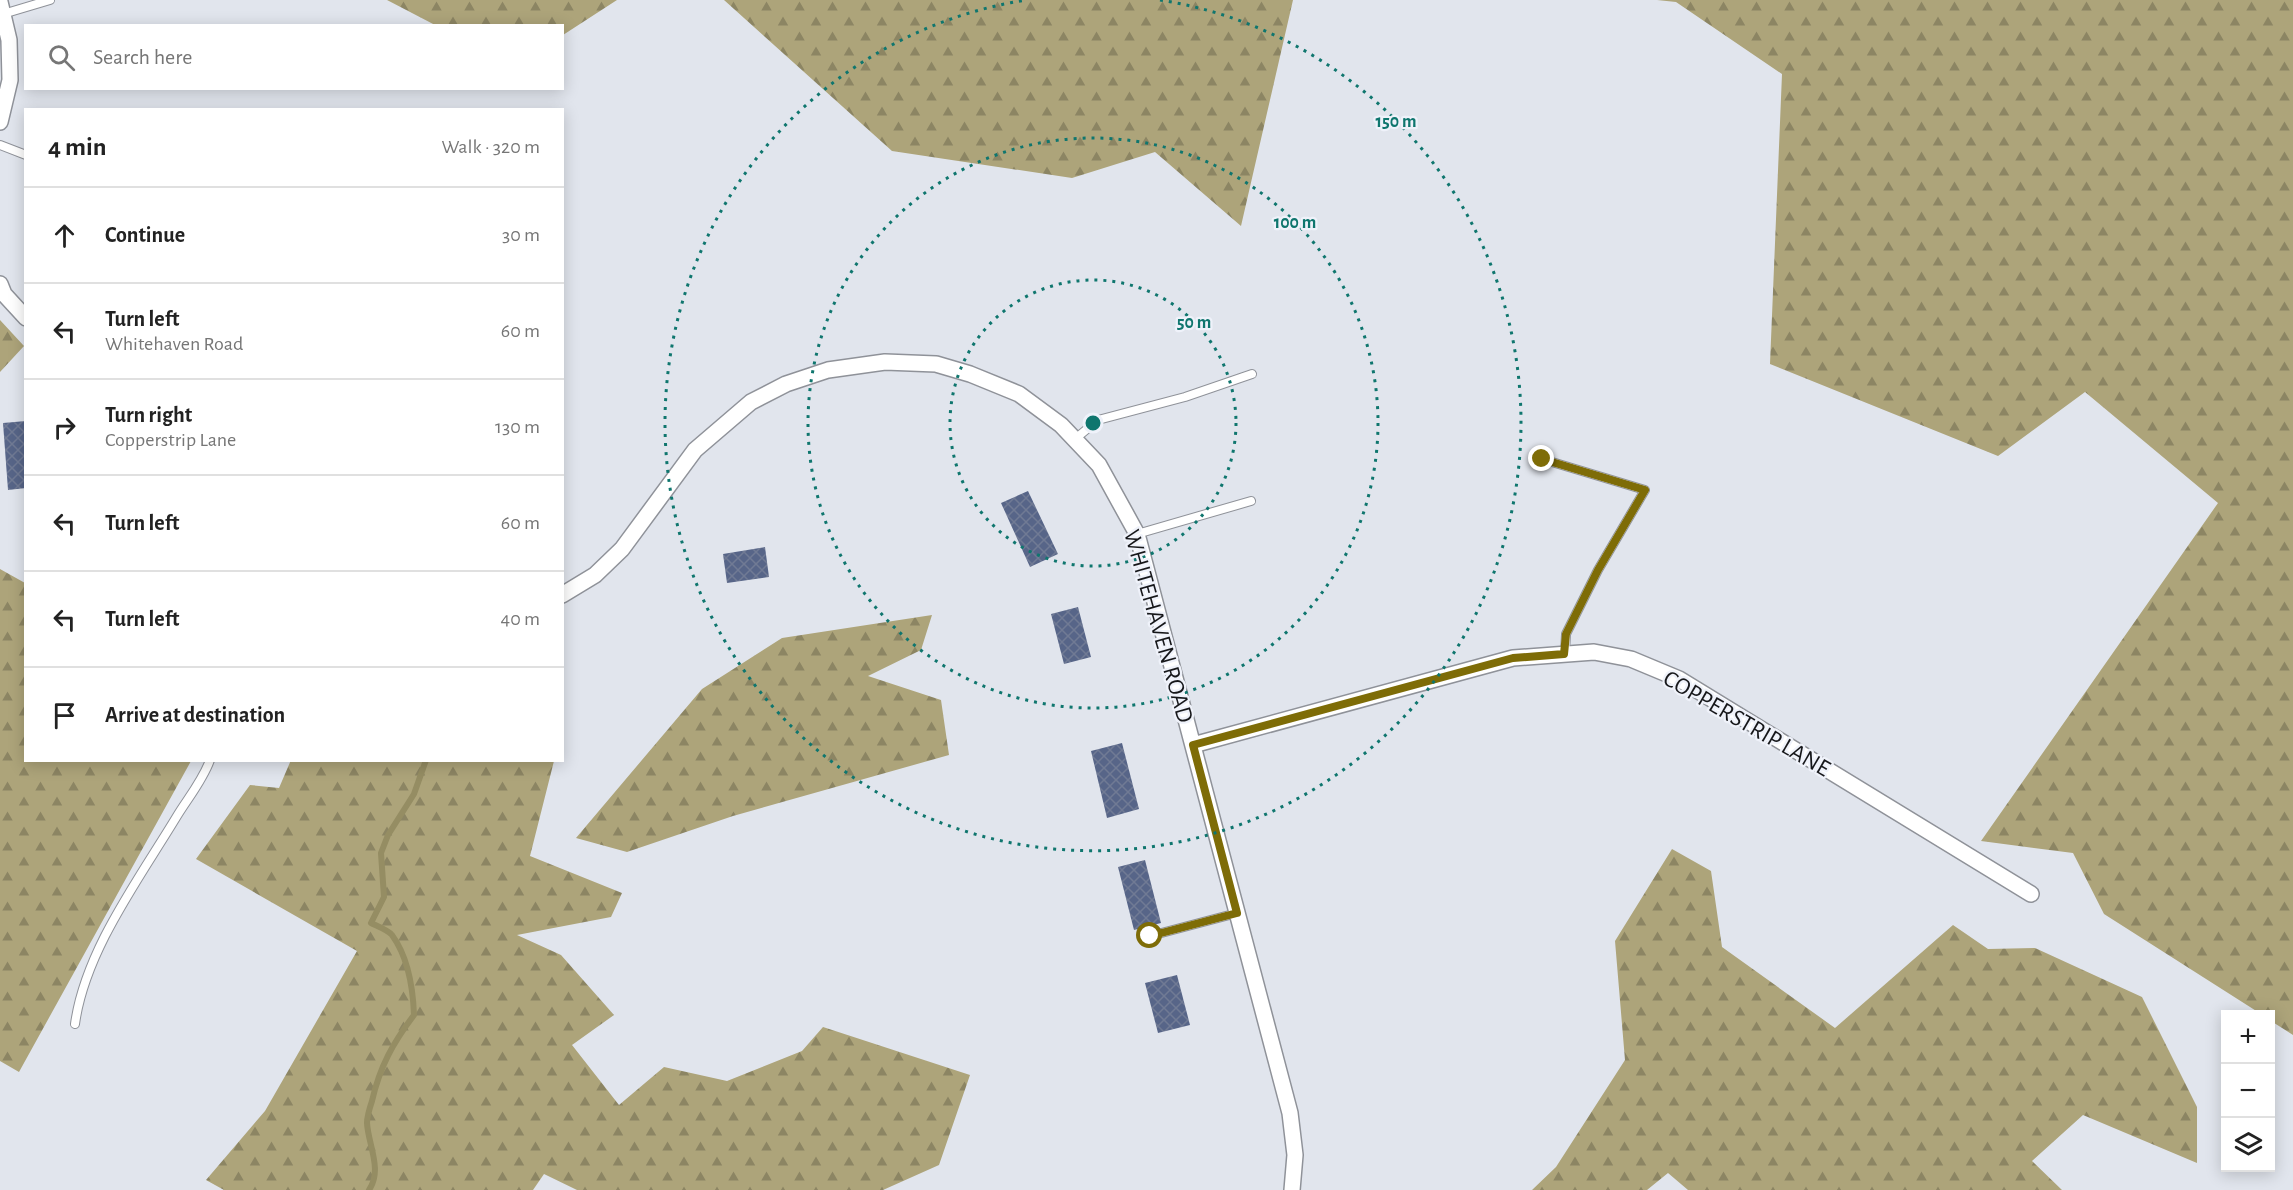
<!DOCTYPE html>
<html lang="en">
<head>
<meta charset="utf-8">
<style>
	:root { --surface:#fff; --page:#f6f6f6; --text:#222; --muted:#767676; --line:#e0e0e0 }
	body { margin:0; font-family:"Alegreya Sans",sans-serif; background:var(--page); color:var(--text) }
	.controls { position:absolute; right:18px; bottom:18px; display:grid; overflow:hidden; border-radius:0px; box-shadow:0 3px 15px #0003 }
	.controls button { width:54px; height:54px; display:grid; place-items:center; padding:0; border:0; border-bottom:2px solid var(--line); background:var(--surface); color:var(--text); font:30px sans-serif }
	.stop { position:absolute; width:18px; height:18px; margin:-14px; border:4px solid #7e6c07; border-radius:50%; background:#fff }
	.stop.end { background:#7e6c07; border-color:#fff; box-shadow:0 2px 6px #0008 }
	.list { margin:0; padding:0; list-style:none }
	h2 { display:flex; justify-content:space-between; align-items:center; height:78px; margin:0; padding:0 24px; font-size:26px }
	h2 small { font-size:20px; font-weight:400; color:var(--muted) }
	.list li { display:grid; grid-template-columns:39px 1fr auto; gap:18px; align-items:center; box-sizing:border-box; height:96px; padding:0 24px; border-top:2px solid var(--line) }
	.list b { display:block; font-size:22px; white-space:nowrap }
	.list p { margin:0; font-size:20px; white-space:nowrap; color:var(--muted) }
	.list em { font-size:20px; font-style:normal; color:var(--muted) }
	.icon { flex:none; width:33px; height:33px; fill:none; stroke:currentColor; stroke-width:2; stroke-linecap:round; stroke-linejoin:round }
	.map { position:relative; flex:none; width:2293px; height:1190px; overflow:hidden }
	.search { position:absolute; background:var(--surface); box-shadow:0 3px 15px #0003; left:24px; top:24px; width:540px; height:66px; display:flex; align-items:center; gap:15px; box-sizing:border-box; padding:0 21px; border-radius:0px; color:var(--muted); font-size:22px }
	.panel { position:absolute; background:var(--surface); box-shadow:0 3px 15px #0003; left:24px; top:108px; width:540px; height:654px; border-radius:0px }
	.map>svg:first-child { display:block }
	.forest { fill:url(#forest-firs) }
	.lines { fill:none; stroke-linecap:round; stroke-linejoin:round }
	.stream { stroke:#958d63; stroke-width:6 }
	.building { fill:url(#building-cross-hatch) }
	.service-casing { stroke:#8f9299; stroke-width:10 }
	.minor-casing { stroke:#8f9299; stroke-width:18 }
	.service { stroke:#fff; stroke-width:8 }
	.minor { stroke:#fff; stroke-width:15 }
	.route { stroke:#7e6c07; stroke-width:8 }
	.ring { fill:none; stroke:#0f766e; stroke-width:3; stroke-dasharray:3 6 }
	.labels { text-anchor:middle; stroke-width:4.5; stroke-linejoin:round; paint-order:stroke }
	.street-label { font-size:24px; fill:#16171a; stroke:#eff2fa }
	.centre { fill:#0f766e; stroke:#eff2fa; stroke-width:3 }
	.ring-label { font-size:18px; text-anchor:middle; font-weight:bold; fill:#0f766e; stroke:#eff2fa; stroke-width:4.5; stroke-linejoin:round; paint-order:stroke }
</style>
</head>
<body>
<div class="map">
<svg width="2293" height="1190" viewBox="0 0 2293 1190">
	<defs>
		<pattern id="forest-firs" width="22" height="20" patternUnits="userSpaceOnUse" patternTransform="scale(1.5)"><rect width="22" height="20" fill="#ada47a"/><path d="M5 1l3.5 6h-7zM16 11l3.5 6h-7z" fill="#8c8563"/></pattern>
		<pattern id="building-cross-hatch" width="8" height="8" patternUnits="userSpaceOnUse" patternTransform="scale(1.5)"><rect width="8" height="8" fill="#576588"/><path d="M0 0l8 8M0 8l8-8" fill="none" stroke="#707a94"/></pattern>
	</defs>
	<rect width="100%" height="100%" fill="#e1e5ed"/>
	<path class="forest" d="M387 0H617L563 35 562 26 435 25Z
		M724 0H1293L1241 226 1155 152 1072 178 892 151Z
		M1657 0H2293V1035L2271 1021 2270 1014H2261L2104 914 2073 853 1981 841 2218 503 2085 392 1998 456 1770 364 1782 74 1676 2Z
		M0 320 24 346 0 372Z
		M0 569 25 583 26 760 191 761 19 1072 0 1061Z
		M932 615 921 650 868 676 941 700 949 755 733 816 627 852 576 838 702 689 782 638Z
		M291 760 554 761 530 856 622 893 611 917 517 935 561 955 614 1015 572 1045 619 1105 664 1067 727 1081 802 1051 823 1027 970 1075 939 1165 883 1190H577L544 1174 533 1190H224L206 1180 265 1111 357 951 196 859 250 785 279 788Z
		M1672 849 1711 871 1722 947 1835 1028 1953 925 1988 949 2035 948 2142 997 2197 1107V1163L2083 1115 2032 1161 2062 1190H1688L1668 1173 1647 1190H1532L1556 1167 1625 1060 1615 941Z"/>
	<g class="lines">
		<path class="stream" d="M369 1190C383 1170 368 1144 367 1123 367 1116 370 1107 372 1101 380 1066 393 1043 414 1015 413 988 408 957 392 935 388 930 377 926 371 923L384 897 381 853 388 835 414 794 426 760"/>
	</g>
	<path class="building" d="M26 421V488L8 490 3 423Z
		M1028 491 1058 554 1030 567 1001 503Z
		M765 547 769 577 727 583 723 554Z
		M1078 607 1091 657 1064 664 1051 614Z
		M1122 743 1139 809 1107 818 1091 751Z
		M1145 860 1161 923 1134 930 1118 867Z
		M1177 975 1190 1025 1158 1033 1145 983Z"/>
	<g class="lines">
		<g class="service-casing">
			<path id="service" d="M3 14 50 0
				M0 145 26 155
				M1075 439 1098 420 1185 397 1252 374
				M1542 459 1645 490 1598 570 1566 634 1565 654
				M1137 534 1251 501
				M1150 936 1237 913
				M75 1024C85 951 139 879 177 816 188 798 203 780 210 760"/>
		</g>
		<g class="minor-casing">
			<path id="minor" d="M0 2 9 40 10 80 0 122
				M0 284 4 294 26 318
				M562 595 595 575 622 549 695 450 751 402 786 384 828 370 885 362 936 364 970 374 1019 394 1061 425 1099 465 1137 534 1290 1113 1295 1155 1292 1190
				M1193 745 1513 658 1594 652 1631 659 1679 679 2031 894"/>
		</g>
		<use href="#service" class="service"/>
		<use href="#minor" class="minor"/>
	</g>
	<g class="lines">
		<path class="route" d="M1150 936 1237 913 1193 745 1513 658 1564 654 1566 634 1598 570 1645 490 1542 459"/>
	</g>
	<g class="ring">
		<circle cx="1093" cy="423" r="143"/>
		<circle cx="1093" cy="423" r="285"/>
		<path d="M1160 0A428 428 0 1 1 1026 0"/>
	</g>
	<g class="labels">
		<g class="street-label">
			<text transform="translate(1159 626) rotate(74)" y="8">WHITEHAVEN ROAD</text>
			<text transform="translate(1747 723) rotate(30)" y="8">COPPERSTRIP LANE</text>
		</g>
	</g>
	<circle cx="1093" cy="423" r="9" class="centre"/>
	<g class="ring-label">
		<text x="1396" y="127">150 m</text>
		<text x="1295" y="228">100 m</text>
		<text x="1194" y="328">50 m</text>
	</g>
</svg>
<div class="controls">
<button>+</button>
<button>−</button>
<button><svg class="icon" aria-label="layers" viewBox="0 0 24 24"><path d="M12 4l9 5-9 5-9-5zM3 14l9 5 9-5"/></svg></button>
</div>
<div class="stop" style="left:1150px;top:936px"></div>
<div class="stop end" style="left:1542px;top:459px"></div>
<div class="search"><svg class="icon" aria-label="search" viewBox="0 0 24 24"><circle cx="10" cy="10" r="6"/><path d="M15 15l6 6"/></svg>Search here</div>
<section class="panel">
<h2>4 min<small>Walk · 320 m</small></h2>
<ul class="list">
<li><svg class="icon" aria-label="ahead" viewBox="0 0 24 24"><path d="M12 20V5M6 11l6-6 6 6"/></svg><div><b>Continue</b></div><em>30 m</em></li>
<li><svg class="icon" aria-label="left" viewBox="0 0 24 24"><path d="M17 20v-9H6M10 6l-5 5 5 5"/></svg><div><b>Turn left</b><p>Whitehaven Road</p></div><em>60 m</em></li>
<li><svg class="icon" aria-label="right" viewBox="0 0 24 24"><path d="M7 20v-9h11M14 6l5 5-5 5"/></svg><div><b>Turn right</b><p>Copperstrip Lane</p></div><em>130 m</em></li>
<li><svg class="icon" aria-label="left" viewBox="0 0 24 24"><path d="M17 20v-9H6M10 6l-5 5 5 5"/></svg><div><b>Turn left</b></div><em>60 m</em></li>
<li><svg class="icon" aria-label="left" viewBox="0 0 24 24"><path d="M17 20v-9H6M10 6l-5 5 5 5"/></svg><div><b>Turn left</b></div><em>40 m</em></li>
<li><svg class="icon" aria-label="arrive" viewBox="0 0 24 24"><path d="M6 21V4h12l-3 4 3 4H6"/></svg><div><b>Arrive at destination</b></div></li>
</ul>
</section>
</div>
</body>
</html>
